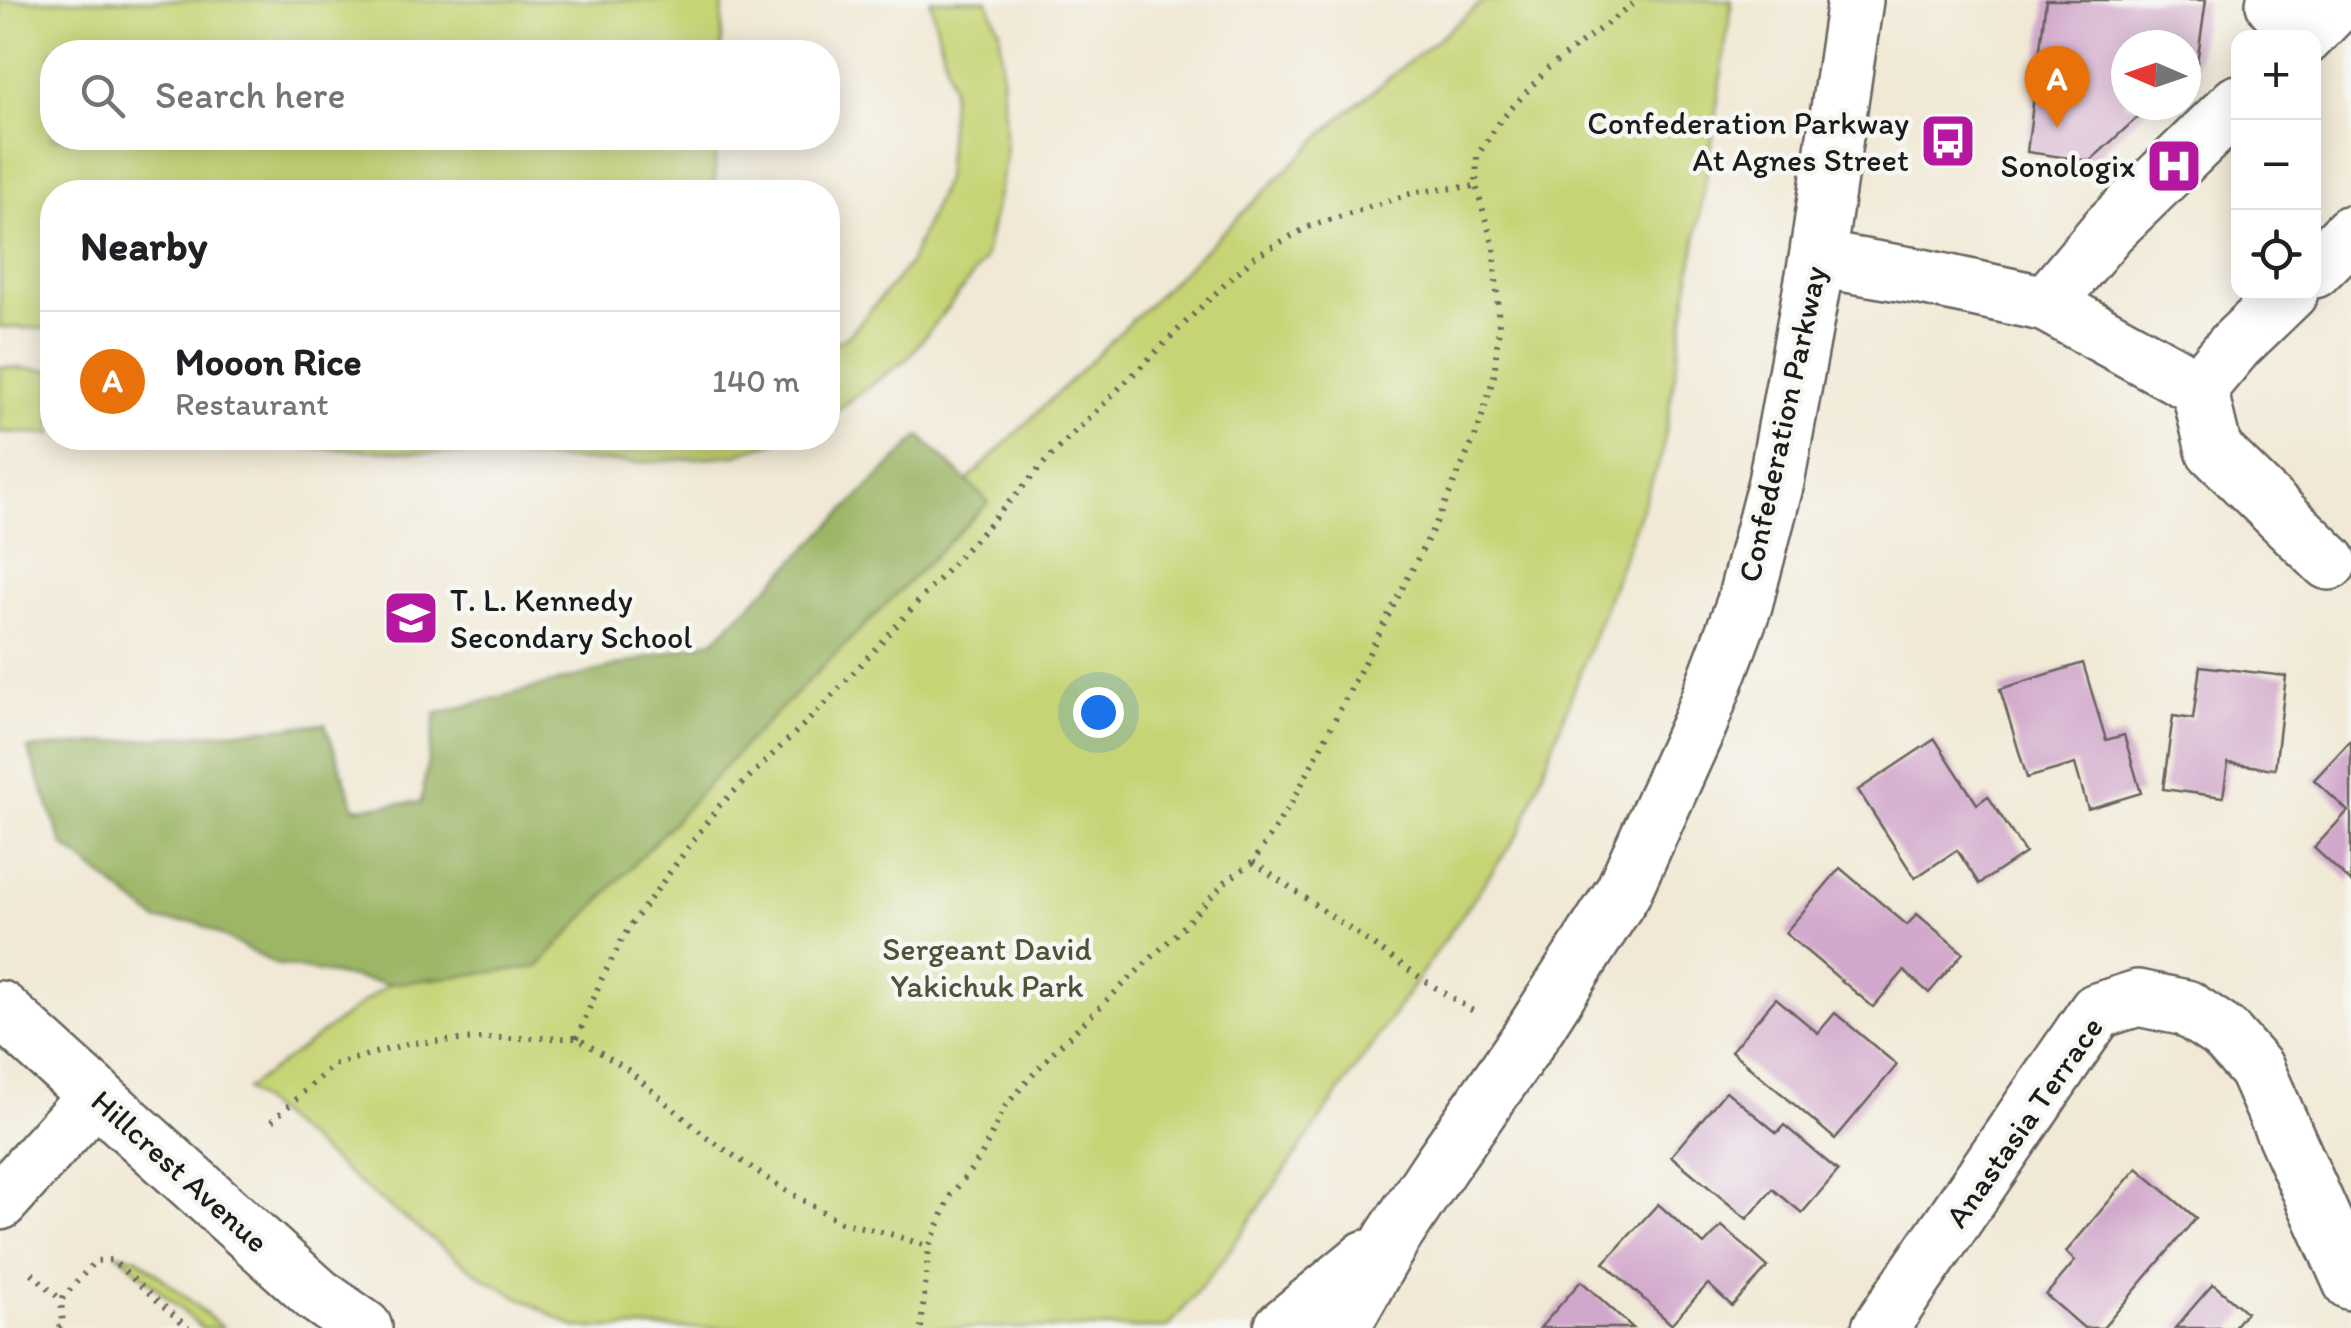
<!DOCTYPE html>
<html lang="en">
<head>
<meta charset="utf-8">
<style>
	:root { --surface:#fff; --page:#f2f2f2; --text:#202124; --muted:#757577; --line:#e0e0e0; --accent:#b5179e }
	body { margin:0; font-family:Itim,sans-serif; background:var(--page); color:var(--text) }
	.controls { position:absolute; right:30px; top:30px; display:grid; overflow:hidden; border-radius:20px; box-shadow:0 5px 25px #0003 }
	.controls button { width:90px; height:90px; display:grid; place-items:center; padding:0; border:0; border-bottom:2px solid var(--line); background:var(--surface); color:var(--text); font:50px sans-serif }
	.compass { position:absolute; left:2111px; top:30px; width:90px; height:90px; border-radius:50%; background:var(--surface); box-shadow:0 5px 25px #0003; rotate:272deg }
	.you { position:absolute; left:1098px; top:712px; width:35px; height:35px; margin:-25px; border:8px solid #fff; border-radius:50%; background:#1a73e8; box-shadow:0 0 0 15px #1a73e833 }
	.badge { display:grid; place-items:center; width:65px; height:65px; border-radius:50%; background:var(--accent); color:#fff; font-size:32px; font-weight:700 }
	.pin { position:absolute; translate:-50% -82px; filter:drop-shadow(0 2px 5px #0008) }
	.pin::after { content:''; position:absolute; top:52px; width:35px; height:30px; background:inherit; clip-path:polygon(0 0,100% 0,50% 100%) }
	.list { margin:0; padding:0; list-style:none }
	h2 { display:flex; justify-content:space-between; align-items:center; height:130px; margin:0; padding:0 40px; font-size:42px }
	h2 small { font-size:32px; font-weight:400; color:var(--muted) }
	.list li { display:grid; grid-template-columns:65px 1fr auto; gap:30px; align-items:center; box-sizing:border-box; height:140px; padding:0 40px; border-top:2px solid var(--line) }
	.list b { display:block; font-size:38px; white-space:nowrap }
	.list p { margin:0; font-size:32px; white-space:nowrap; color:var(--muted) }
	.list em { font-size:32px; font-style:normal; color:var(--muted) }
	.icon { flex:none; width:55px; height:55px; fill:none; stroke:currentColor; stroke-width:2; stroke-linecap:round; stroke-linejoin:round }
	.map { position:relative; flex:none; width:2351px; height:1328px; overflow:hidden }
	.search { position:absolute; background:var(--surface); box-shadow:0 5px 25px #0003; left:40px; top:40px; width:800px; height:110px; display:flex; align-items:center; gap:25px; box-sizing:border-box; padding:0 35px; border-radius:40px; color:var(--muted); font-size:38px }
	.panel { position:absolute; background:var(--surface); box-shadow:0 5px 25px #0003; left:40px; top:180px; width:800px; height:270px; border-radius:40px }
	.map>svg:first-child { display:block }
	.green { fill:#c6d475; stroke:#717848; stroke-width:2.5 }
	.forest { fill:#9cb666; stroke:#5c6941; stroke-width:2.5 }
	.building { fill:#d1a7cb }
	.lines { fill:none; stroke-linecap:round; stroke-linejoin:round }
	.minor-casing { stroke:#67645d; stroke-width:60 }
	.path { stroke:#67645d; stroke-width:6; stroke-dasharray:2.5 8; stroke-linecap:butt }
	.minor { stroke:#fff; stroke-width:55 }
	.labels { text-anchor:middle; stroke-width:9; stroke-linejoin:round; paint-order:stroke }
	.poi-label { font-size:32px; fill:#1c1c1c; stroke:#f6f6f2; text-anchor:end }
	.street-label { font-size:32px; fill:#1c1c1c; stroke:#f6f6f2 }
	.park-label { font-size:32px; fill:#4f5337; stroke:#f6f6f2 }
</style>
</head>
<body>
<div class="map">
<svg width="2351" height="1328" viewBox="0 0 2351 1328">
	<rect width="100%" height="100%" fill="#f6f6f2"/>
	<filter id="ink" filterUnits="userSpaceOnUse"><feTurbulence type="fractalNoise" baseFrequency=".01" numOctaves="2"/><feDisplacementMap in="SourceGraphic" scale="20" xChannelSelector="R" yChannelSelector="G"/><feConvolveMatrix kernelMatrix="1 2 1 2 8 2 1 2 1" color-interpolation-filters="sRGB"/></filter>
	<filter id="wash" filterUnits="userSpaceOnUse"><feTurbulence type="fractalNoise" baseFrequency=".0048" numOctaves="4" result="noise"/><feDisplacementMap in="SourceGraphic" scale="40" xChannelSelector="R" yChannelSelector="G"/><feGaussianBlur stdDeviation="2.25" result="paint"/><feColorMatrix in="noise" values="0 0 0 0 0 0 0 0 0 0 0 0 0 0 0 0 0 1.4 0 .05"/><feComposite in="paint" operator="in"/></filter>
	<g filter="url(#wash)">
		<rect width="100%" height="100%" fill="#f1e9d5"/>
		<path class="green" d="M0 0H723L721 52H52V138H716L714 192H52V329L0 327Z
			M930 0H987L1000 30 1006 156 984 261 908 358 828 416V347L849 335 909 264 945 179 952 87Z
			M1485 0H1732L1713 134 1662 454 1521 830 1223 1260 1168 1328H576L482 1277 373 1195 246 1089 641 798 1341 117Z
			M0 367 52 370V434L0 432Z
			M118 438H785L736 455 635 463Z
			M118 1254 138 1258 223 1328H202Z"/>
		<path class="forest" d="M920 436 989 502 756 733 538 967 388 984 275 964 196 922 158 921 63 845 28 749 325 724 355 808 421 802 436 714 715 640Z"/>
		<g id="blocks">
			<path class="building" d="M2046 0H2206L2197 63 2186 74V45H2126V105H2151L2090 161 2027 152Z
				M2083 663 2106 740 2124 735 2141 793 2088 809 2075 764 2027 778 2000 689Z
				M2200 666 2286 676 2275 769 2228 763 2223 797 2163 789 2173 716 2193 719Z
				M1935 739 1977 804 1988 796 2025 853 1979 884 1957 850 1915 878 1858 790Z
				M2351 740V882L2314 848 2348 811 2314 780Z
				M1840 868 1907 925 1917 914 1963 953 1929 993 1904 971 1873 1007 1785 933Z
				M1776 998 1818 1033 1835 1013 1897 1065 1835 1139 1731 1051Z
				M1726 1091 1777 1133 1784 1125 1838 1171 1802 1213 1773 1189 1747 1219 1671 1156Z
				M2137 1168 2196 1218 2103 1328H2084L2046 1295 2075 1261 2066 1252Z
				M1658 1204 1704 1245 1722 1226 1768 1267 1732 1306 1708 1284 1671 1324 1604 1263Z
				M1581 1281 1633 1328H1540Z
				M2213 1284 2246 1312 2233 1328H2175Z"/>
		</g>
	</g>
	<g filter="url(#ink)">
		<use href="#blocks" fill-opacity="0" stroke="#67645d" stroke-width="2.5"/>
		<g class="lines">
			<g class="minor-casing">
				<path id="minor" d="M2275 0 2274 4 2306 35
					M2304 38 2341 0
					M1817 259 1922 277 2046 304 2199 388 2235 345 2290 292
					M2314 270 2351 233
					M2046 304 2109 229 2238 103
					M2199 388 2214 450 2329 562
					M0 1009 317 1295 364 1328
					M0 1202 96 1095
					M1282 1328 1367 1258
					M1341 1328 1393 1237 1442 1163 1526 1043 1623 892 1700 722 1744 605 1776 482 1817 259 1855 0
					M1880 1328 2097 1011 2138 998 2186 1008 2225 1034 2256 1069 2351 1282"/>
			</g>
			<path class="path" d="M1253 862 1431 985 1478 1014
				M577 1038 602 978 628 929 718 807 822 707 1052 455 1201 307 1255 256 1308 227 1415 192 1476 186
				M272 1121 333 1065 410 1043 496 1038H577L628 1070 706 1137 785 1190 841 1222 894 1235 929 1247
				M32 1273 61 1300
				M59 1328 63 1324 61 1300 95 1261 112 1260 188 1328
				M921 1328 929 1247 951 1195 980 1158 1006 1105 1053 1052 1176 934 1225 882 1253 862 1294 799 1437 521 1478 430 1494 376 1499 326 1494 247 1476 186 1477 156 1501 120 1547 69 1638 0"/>
			<use href="#minor" class="minor"/>
		</g>
	</g>
	<defs>
		<g id="bus-square" transform="scale(2.875)"><rect x="-9" y="-9" width="18" height="18" rx="4" fill="#b5179e" stroke="#f6f6f2"/><path d="M-5-6H5V4H4V6H2V4H-2V6H-4V4H-5ZM-3.5-4V0h7V-4ZM-3.5 1.2v1.5H-2V1.2ZM2 1.2v1.5H3.5V1.2Z" fill="#fff"/></g>
		<g id="hospital-square" transform="scale(2.875)"><rect x="-9" y="-9" width="18" height="18" rx="4" fill="#b5179e" stroke="#f6f6f2"/><path d="M-5-5h3v3.5h4V-5h3V5h-3V1.5h-4V5h-3Z" fill="#fff"/></g>
		<g id="school-square" transform="scale(2.875)"><rect x="-9" y="-9" width="18" height="18" rx="4" fill="#b5179e" stroke="#f6f6f2"/><path d="M0-5L7-2L0 1L-7-2ZM-4 1L0 2.5L4 1V4Q0 6-4 4Z" fill="#fff"/></g>
	</defs>
	<g fill-rule="evenodd">
		<use href="#bus-square" x="1948" y="141"/>
		<use href="#hospital-square" x="2174" y="166"/>
		<use href="#school-square" x="411" y="618"/>
	</g>
	<g class="labels">
		<g class="poi-label">
			<text x="1909" y="134">Confederation Parkway<tspan x="1909" dy="37">At Agnes Street</tspan></text>
			<text x="2135" y="177">Sonologix</text>
			<text x="450" y="611" text-anchor="start">T. L. Kennedy<tspan x="450" dy="37">Secondary School</tspan></text>
		</g>
		<g class="street-label">
			<text transform="translate(1782 424) rotate(-78)" y="11">Confederation Parkway</text>
			<text transform="translate(2024 1122) rotate(-55)" y="11">Anastasia Terrace</text>
			<text transform="translate(180 1171) rotate(42)" y="11">Hillcrest Avenue</text>
		</g>
		<g class="park-label">
			<text x="987" y="960">Sergeant David<tspan x="987" dy="37">Yakichuk Park</tspan></text>
		</g>
	</g>
</svg>
<div class="controls">
<button>+</button>
<button>−</button>
<button><svg class="icon" aria-label="locate" viewBox="0 0 24 24"><circle cx="12" cy="12" r="6"/><path d="M12 2v4M12 18v4M2 12h4M18 12h4"/></svg></button>
</div>
<svg class="compass" viewBox="-18 -18 36 36"><path d="M0-13l5 13h-10z" fill="#e53935"/><path d="M0 13l5-13h-10z" fill="#757577"/></svg>
<div class="you"></div>
<div class="pin badge" style="left:2057px;top:128px;background:#e8710a">A</div>
<div class="search"><svg class="icon" aria-label="search" viewBox="0 0 24 24"><circle cx="10" cy="10" r="6"/><path d="M15 15l6 6"/></svg>Search here</div>
<section class="panel">
<h2>Nearby<small></small></h2>
<ul class="list">
<li><span class="badge" style="background:#e8710a">A</span><div><b>Mooon Rice</b><p>Restaurant</p></div><em>140 m</em></li>
</ul>
</section>
</div>
</body>
</html>
